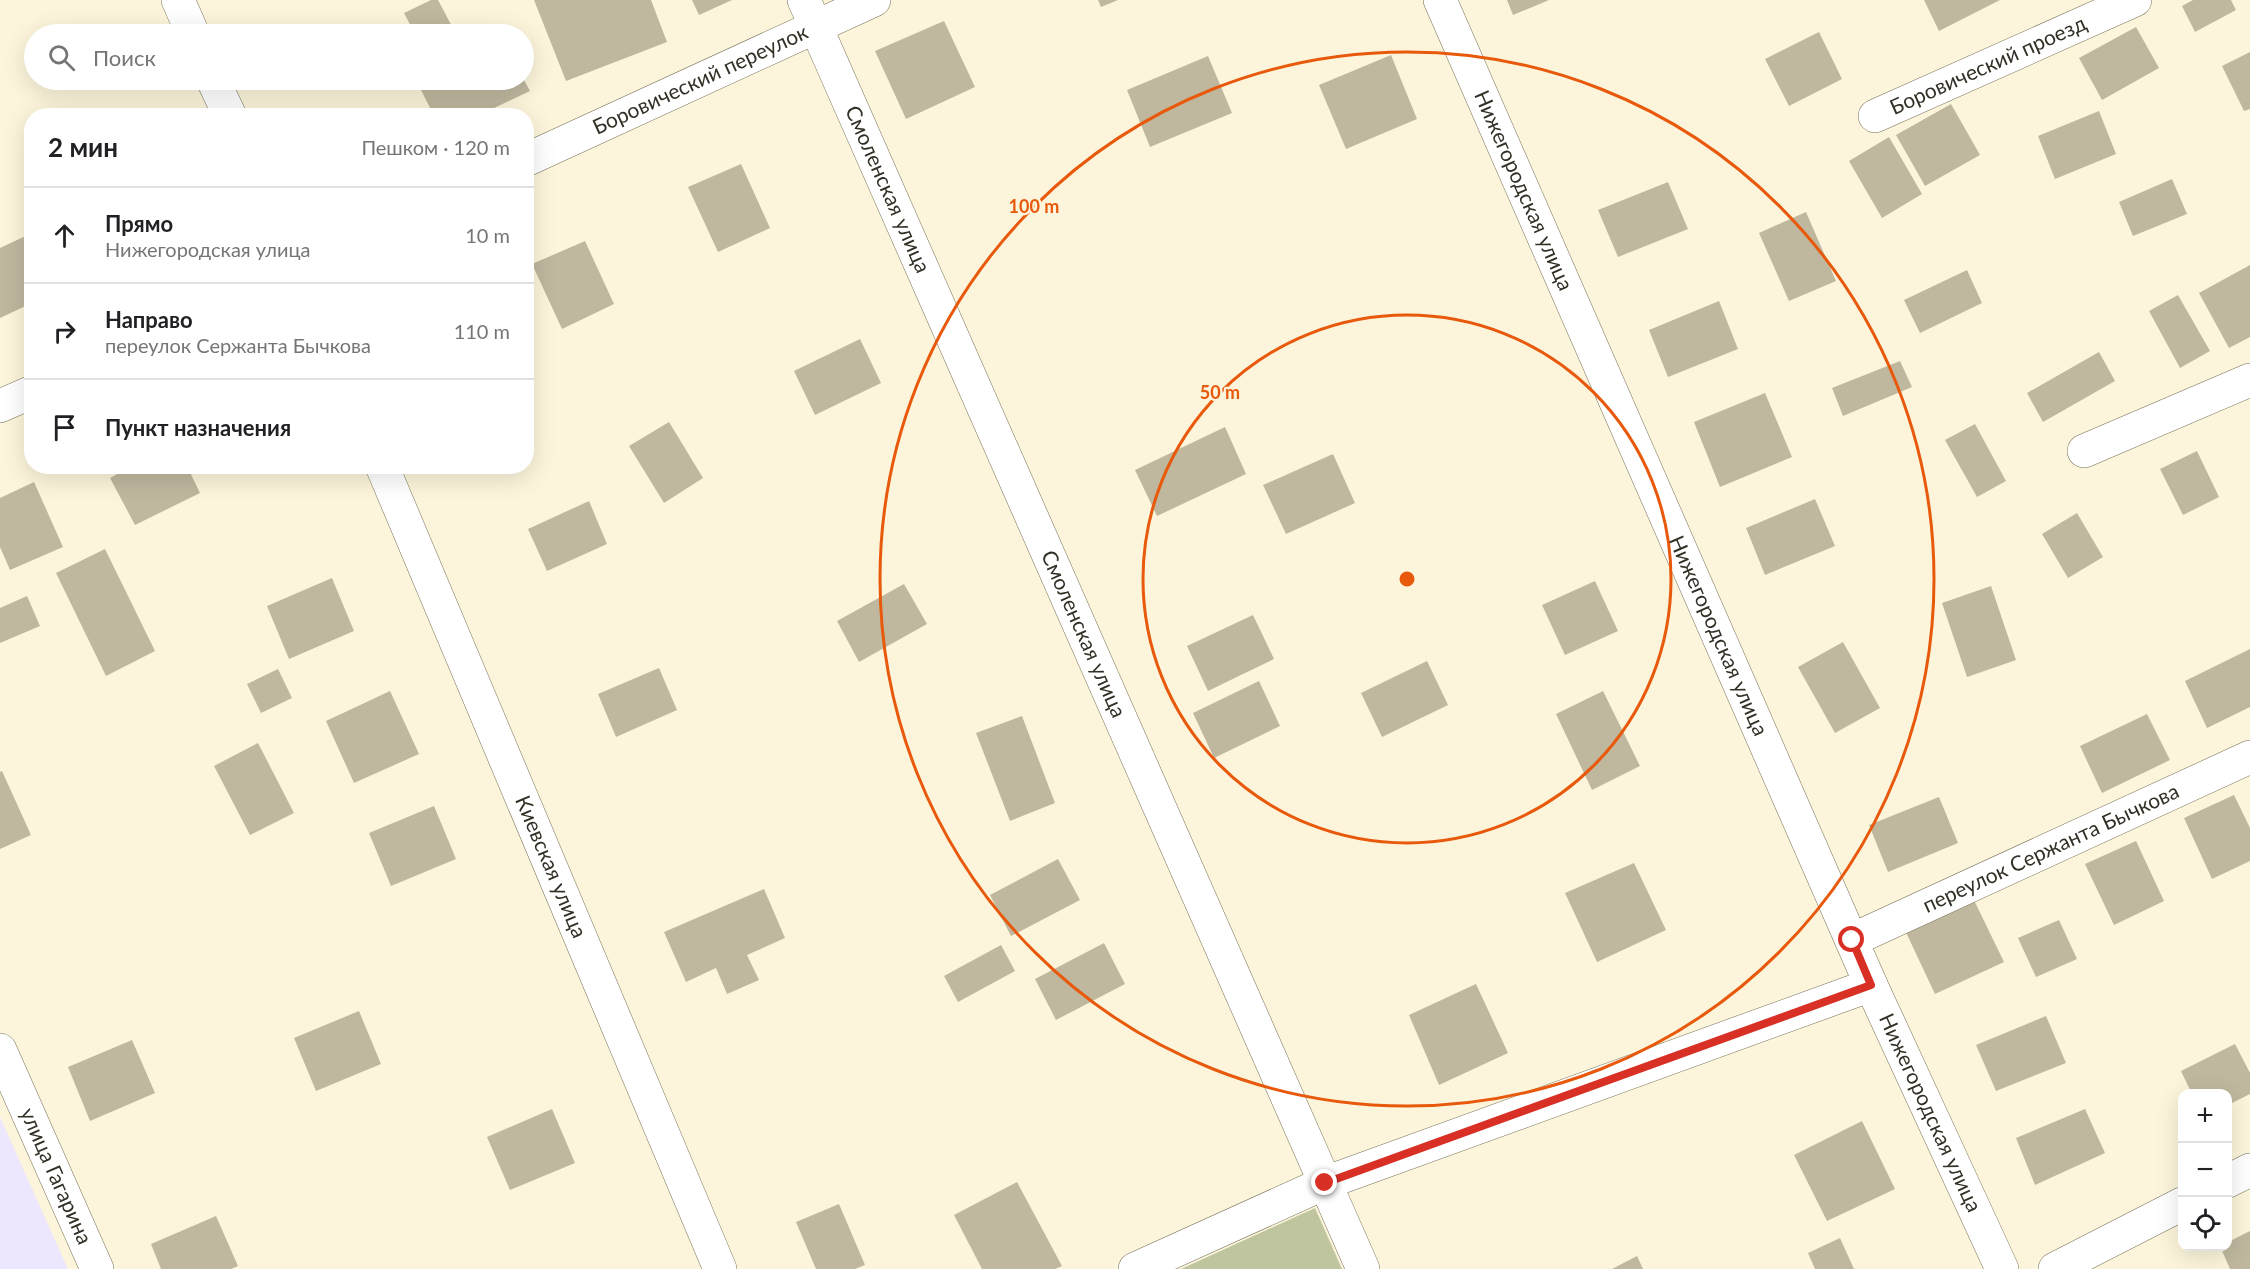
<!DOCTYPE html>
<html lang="ru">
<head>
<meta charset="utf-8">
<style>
	:root { --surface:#fff; --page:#f2f2f2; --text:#202124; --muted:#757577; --line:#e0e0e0 }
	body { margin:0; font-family:Lato,sans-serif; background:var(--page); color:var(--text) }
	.controls { position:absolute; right:18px; bottom:18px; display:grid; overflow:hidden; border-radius:12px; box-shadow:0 6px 24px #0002 }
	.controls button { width:54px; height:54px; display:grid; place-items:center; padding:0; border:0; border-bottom:2px solid var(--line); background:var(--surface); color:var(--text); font:30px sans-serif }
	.stop { position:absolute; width:18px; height:18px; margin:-14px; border:4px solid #d93025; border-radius:50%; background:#fff }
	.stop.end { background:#d93025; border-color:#fff; box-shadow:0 2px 6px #0008 }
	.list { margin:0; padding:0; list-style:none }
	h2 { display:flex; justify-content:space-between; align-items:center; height:78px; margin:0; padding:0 24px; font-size:26px }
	h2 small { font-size:20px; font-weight:400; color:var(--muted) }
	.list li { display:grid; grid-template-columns:39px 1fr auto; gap:18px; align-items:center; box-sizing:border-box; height:96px; padding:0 24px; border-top:2px solid var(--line) }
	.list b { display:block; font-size:22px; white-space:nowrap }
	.list p { margin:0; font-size:20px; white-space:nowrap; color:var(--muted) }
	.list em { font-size:20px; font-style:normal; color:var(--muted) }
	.icon { flex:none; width:33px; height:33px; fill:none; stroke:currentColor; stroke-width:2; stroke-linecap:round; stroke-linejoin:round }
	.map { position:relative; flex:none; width:2250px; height:1269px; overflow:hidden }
	.search { position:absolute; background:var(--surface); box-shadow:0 6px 24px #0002; left:24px; top:24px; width:510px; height:66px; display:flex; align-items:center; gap:15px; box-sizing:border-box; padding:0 21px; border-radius:33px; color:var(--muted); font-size:22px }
	.panel { position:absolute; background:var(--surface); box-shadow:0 6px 24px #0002; left:24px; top:108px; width:510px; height:366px; border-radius:24px }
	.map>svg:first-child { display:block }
	.industrial { fill:#ece7fd }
	.green { fill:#bec59f }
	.building { fill:#bfb89f }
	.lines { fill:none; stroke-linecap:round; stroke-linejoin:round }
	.minor-casing { stroke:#777159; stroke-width:34 }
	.minor { stroke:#fff; stroke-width:33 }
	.route { stroke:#d93025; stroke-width:8 }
	.ring { fill:none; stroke:#e8590c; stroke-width:3 }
	.labels { text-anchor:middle; stroke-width:4.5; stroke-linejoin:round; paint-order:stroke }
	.street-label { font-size:21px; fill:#333026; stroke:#fcf5db }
	.centre { fill:#e8590c; stroke:#fcf5db; stroke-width:3 }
	.ring-label { font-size:18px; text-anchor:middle; font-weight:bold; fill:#e8590c; stroke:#fcf5db; stroke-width:4.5; stroke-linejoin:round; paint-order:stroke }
</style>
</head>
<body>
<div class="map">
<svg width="2250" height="1269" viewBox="0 0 2250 1269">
	<rect width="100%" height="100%" fill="#fcf5db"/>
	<path class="industrial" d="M0 1117 68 1269H0Z"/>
	<path class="green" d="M1315 1208 1342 1269H1181Z"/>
	<path class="building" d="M431 0H438L456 34H415L404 13Z
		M534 0H651L667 42 566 81Z
		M692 0H732L699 15Z
		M1098 0H1118L1101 7Z
		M1507 0H1549L1513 15Z
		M1924 0H2000L1939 31Z
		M2193 0H2231L2236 10 2195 32 2182 6Z
		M944 21 975 87 906 119 875 51Z
		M2136 27 2159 68 2102 100 2079 58Z
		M1819 32 1842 79 1789 106 1765 59Z
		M2250 52V109L2244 111 2222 66Z
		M1391 55 1417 119 1346 149 1319 85Z
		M1208 56 1232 113 1150 147 1127 90Z
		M416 80H524L530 91 477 116H434Z
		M1951 104 1980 155 1925 186 1896 135Z
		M2099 111 2116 154 2055 179 2038 136Z
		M1889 137 1922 194 1882 218 1849 161Z
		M741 164 770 228 718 252 688 187Z
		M2172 179 2187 214 2133 236 2119 202Z
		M1668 182 1688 229 1618 257 1598 210Z
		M1806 212 1836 281 1789 301 1759 233Z
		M32 233V303L0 318V248Z
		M585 241 614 304 562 329 532 264Z
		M2250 265V337L2229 348 2199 293Z
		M1967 270 1982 303 1920 333 1904 300Z
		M2178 295 2210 351 2180 368 2149 311Z
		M1719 301 1738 349 1668 377 1649 330Z
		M860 339 881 383 815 415 794 371Z
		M2099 352 2115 381 2043 422 2027 393Z
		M1900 361 1912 387 1843 416 1832 388Z
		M1765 393 1792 457 1720 487 1694 422Z
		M669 422 703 478 664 503 629 446Z
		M1975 424 2006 481 1977 497 1945 440Z
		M1225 427 1246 474 1157 516 1135 470Z
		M2197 451 2219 497 2183 515 2160 469Z
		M1333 454 1355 503 1286 534 1263 485Z
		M132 466H187L200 493 135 525 110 478Z
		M34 482 63 547 10 570 0 547V498Z
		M1815 499 1835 546 1765 575 1746 528Z
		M589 501 607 544 547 571 528 529Z
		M2077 513 2103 557 2068 578 2042 534Z
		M105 549 155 651 106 676 56 573Z
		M332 578 354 631 289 659 267 606Z
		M1595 581 1618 631 1565 655 1542 605Z
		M904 584 927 624 859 662 837 621Z
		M1991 586 2016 660 1967 677 1942 603Z
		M27 596 40 626 0 643V608Z
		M1253 615 1274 659 1208 691 1187 646Z
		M1843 642 1880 708 1835 733 1798 667Z
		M2250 649V707L2207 728 2185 681Z
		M1427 661 1448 705 1382 737 1361 693Z
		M659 668 677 710 616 737 598 694Z
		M278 669 292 698 261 713 247 684Z
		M1259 681 1280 726 1214 758 1193 713Z
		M390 691 419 754 354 783 326 721Z
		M1603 691 1640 766 1592 790 1556 714Z
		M2147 714 2170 760 2102 793 2080 746Z
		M1022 716 1055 803 1010 821 976 733Z
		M258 743 294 813 250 835 214 766Z
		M2 771 31 835 0 849V772Z
		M2234 795 2250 828V861L2212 879 2184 818Z
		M1939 797 1958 843 1888 872 1869 825Z
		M434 806 456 859 391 886 369 833Z
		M2136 841 2164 901 2114 925 2085 864Z
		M1058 859 1080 900 1011 936 990 895Z
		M1634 863 1666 930 1597 962 1565 893Z
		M764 889 785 938 747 955 759 980 727 994 716 968 686 982 664 932Z
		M1972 896 2004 962 1935 994 1903 926Z
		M2059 920 2077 959 2036 977 2018 938Z
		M1104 943 1125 984 1056 1020 1035 979Z
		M1001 945 1015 971 958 1002 944 976Z
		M1476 984 1508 1053 1439 1085 1409 1015Z
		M359 1011 381 1064 316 1091 294 1038Z
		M2046 1016 2066 1063 1996 1091 1976 1045Z
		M132 1040 155 1093 90 1121 68 1067Z
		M2235 1044 2250 1073V1094L2228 1105V1094H2192L2181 1071Z
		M552 1109 575 1163 510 1190 487 1137Z
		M2085 1109 2105 1153 2035 1185 2016 1138Z
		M1862 1121 1895 1189 1827 1221 1794 1155Z
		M1017 1182 1062 1266 1055 1269H982L954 1215Z
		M839 1204 865 1265 855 1269H816L796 1222Z
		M216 1216 238 1266 231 1269H161L151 1244Z
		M2250 1231V1269H2230L2220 1246H2228V1242Z
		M1840 1238 1854 1269H1815L1808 1253Z
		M1637 1256 1643 1269H1612Z"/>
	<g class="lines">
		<g class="minor-casing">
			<g id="minor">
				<path d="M178 0 193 34"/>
				<path id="s1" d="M804 0 1363 1269"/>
				<path id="s2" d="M1440 0 1871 985 2002 1269"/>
				<path d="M213 80 230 116"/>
				<path id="s3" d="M1875 116 2135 0"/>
				<path id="s4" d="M526 160 874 0"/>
				<path d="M0 406 32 392"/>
				<path d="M2084 451 2250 380"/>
				<path id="s5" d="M382 466 720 1269"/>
				<path id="s6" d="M1852 940 2250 757"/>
				<path id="s7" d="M0 1050 97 1269"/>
				<path d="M2228 1181 2250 1170"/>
				<path d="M1135 1269 1325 1183 1871 985"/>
				<path d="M2055 1269 2182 1204"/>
			</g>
		</g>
		<use href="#minor" class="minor"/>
	</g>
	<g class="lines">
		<path class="route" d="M1325 1183 1871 985 1852 940"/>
	</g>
	<g class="ring">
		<circle cx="1407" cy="579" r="264"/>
		<circle cx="1407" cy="579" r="527"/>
	</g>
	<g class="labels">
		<g class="street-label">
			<text dy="7" stroke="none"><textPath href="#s3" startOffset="124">Боровический проезд</textPath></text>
			<text dy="7" stroke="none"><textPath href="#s4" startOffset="192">Боровический переулок</textPath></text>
			<text dy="7" stroke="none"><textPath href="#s1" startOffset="207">Смоленская улица</textPath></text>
			<text dy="7" stroke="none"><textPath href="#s2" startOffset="208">Нижегородская улица</textPath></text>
			<text dy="7" stroke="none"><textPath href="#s1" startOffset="693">Смоленская улица</textPath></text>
			<text dy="7" stroke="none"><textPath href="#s2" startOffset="694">Нижегородская улица</textPath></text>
			<text dy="7" stroke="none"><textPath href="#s6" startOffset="219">переулок Сержанта Бычкова</textPath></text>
			<text dy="7" stroke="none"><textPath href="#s5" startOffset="435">Киевская улица</textPath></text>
			<text dy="7" stroke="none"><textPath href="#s2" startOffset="1216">Нижегородская улица</textPath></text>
			<text dy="7" stroke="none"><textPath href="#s7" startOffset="138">улица Гагарина</textPath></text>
		</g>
	</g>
	<circle cx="1407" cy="579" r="9" class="centre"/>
	<g class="ring-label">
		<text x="1034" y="213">100 m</text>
		<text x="1220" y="399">50 m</text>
	</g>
</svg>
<div class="controls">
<button>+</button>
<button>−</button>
<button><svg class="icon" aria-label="locate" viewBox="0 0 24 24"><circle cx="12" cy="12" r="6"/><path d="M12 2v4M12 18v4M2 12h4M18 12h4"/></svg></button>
</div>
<div class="stop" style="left:1852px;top:940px"></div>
<div class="stop end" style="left:1325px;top:1183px"></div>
<div class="search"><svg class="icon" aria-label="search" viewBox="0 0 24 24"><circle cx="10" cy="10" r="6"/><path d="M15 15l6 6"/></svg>Поиск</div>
<section class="panel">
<h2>2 мин<small>Пешком · 120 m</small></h2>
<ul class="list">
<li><svg class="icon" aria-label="ahead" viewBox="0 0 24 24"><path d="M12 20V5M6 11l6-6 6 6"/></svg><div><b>Прямо</b><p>Нижегородская улица</p></div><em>10 m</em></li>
<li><svg class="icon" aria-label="right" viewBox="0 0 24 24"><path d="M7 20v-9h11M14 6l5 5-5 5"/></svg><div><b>Направо</b><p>переулок Сержанта Бычкова</p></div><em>110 m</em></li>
<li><svg class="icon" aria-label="arrive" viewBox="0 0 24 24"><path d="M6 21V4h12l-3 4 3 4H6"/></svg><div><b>Пункт назначения</b></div></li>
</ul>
</section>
</div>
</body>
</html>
